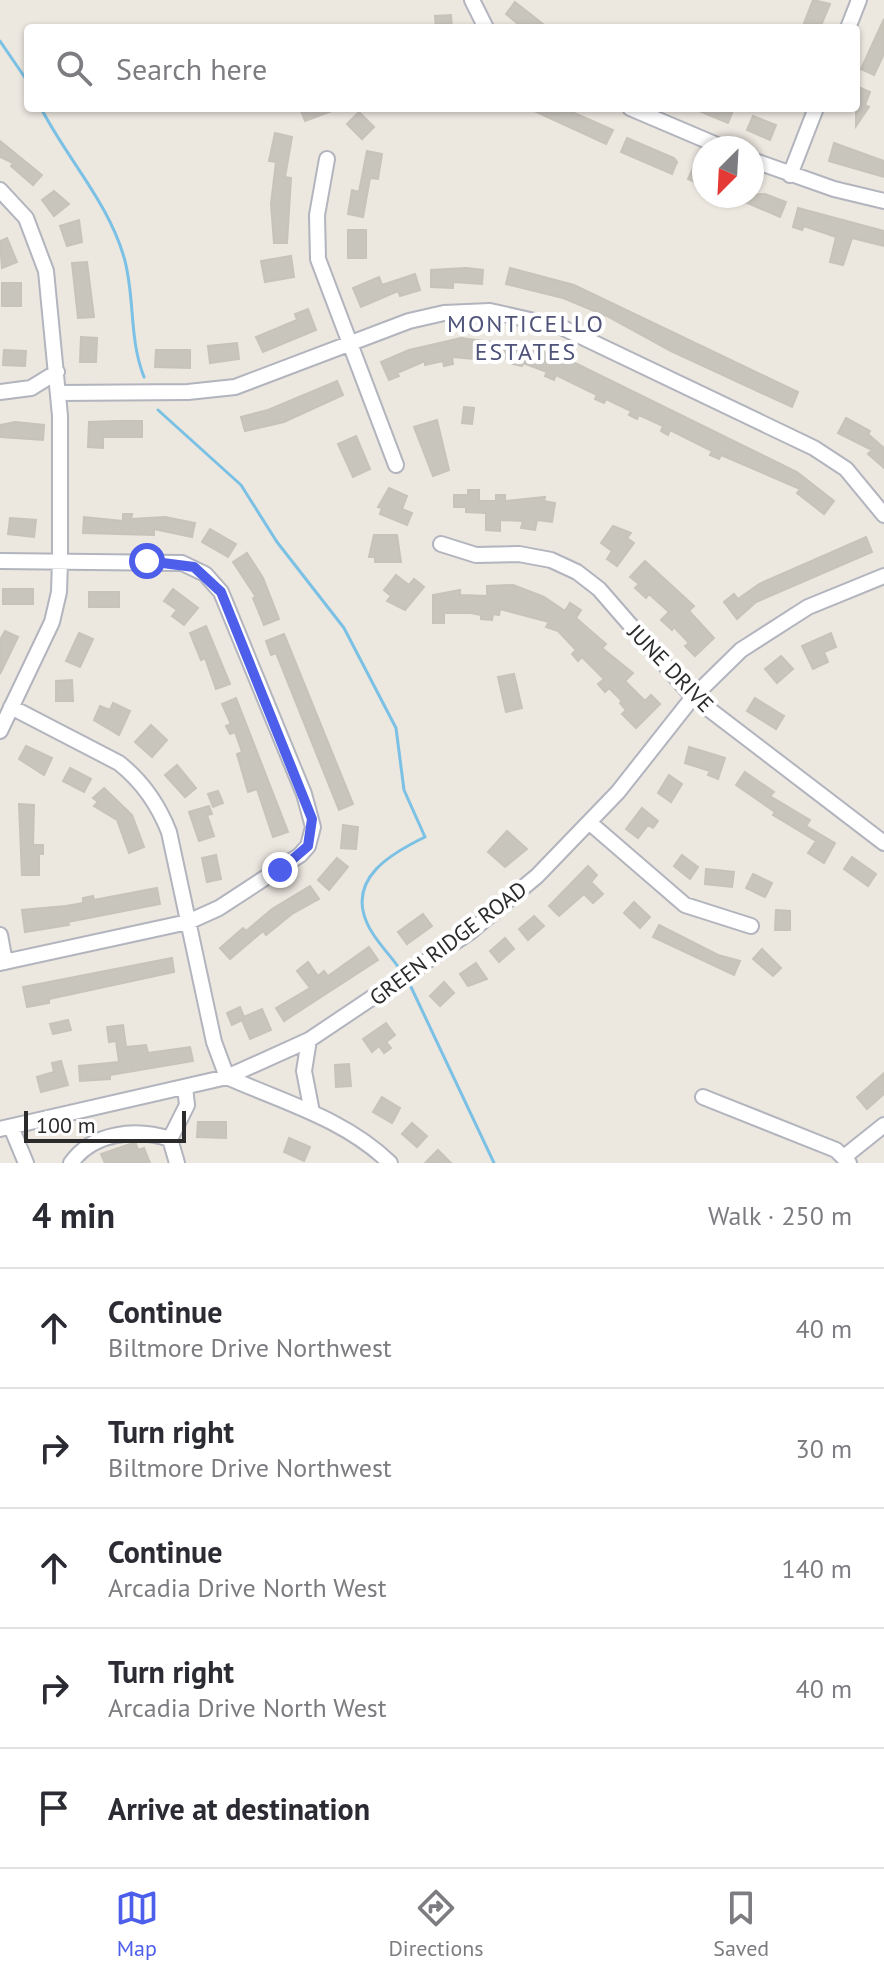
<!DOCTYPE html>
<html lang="en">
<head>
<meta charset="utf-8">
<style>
	:root { --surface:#fff; --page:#f7f7f7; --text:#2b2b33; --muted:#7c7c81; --line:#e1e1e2; --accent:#4d5eeb }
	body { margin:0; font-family:"PT Sans",sans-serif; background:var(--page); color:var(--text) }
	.compass { position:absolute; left:692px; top:136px; width:72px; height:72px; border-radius:50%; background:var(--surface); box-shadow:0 2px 6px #0004; rotate:204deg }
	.scale { position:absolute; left:24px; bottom:20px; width:162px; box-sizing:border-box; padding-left:8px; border:4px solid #2b2b2b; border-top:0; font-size:22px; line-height:28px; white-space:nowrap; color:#2b2b2b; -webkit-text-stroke:6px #fff; paint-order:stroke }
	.stop { position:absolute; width:24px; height:24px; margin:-18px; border:6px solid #4d5eeb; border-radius:50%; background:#fff }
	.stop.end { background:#4d5eeb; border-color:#fff; box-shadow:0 2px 8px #0008 }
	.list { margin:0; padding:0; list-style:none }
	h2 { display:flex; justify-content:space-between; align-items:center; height:104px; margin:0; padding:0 32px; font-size:34px }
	h2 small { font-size:26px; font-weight:400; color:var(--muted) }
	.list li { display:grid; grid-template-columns:52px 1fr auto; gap:24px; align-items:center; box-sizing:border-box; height:120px; padding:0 32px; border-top:2px solid var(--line) }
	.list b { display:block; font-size:30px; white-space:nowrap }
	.list p { margin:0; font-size:26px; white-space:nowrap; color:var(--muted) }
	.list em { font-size:26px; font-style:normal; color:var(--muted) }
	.icon { flex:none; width:44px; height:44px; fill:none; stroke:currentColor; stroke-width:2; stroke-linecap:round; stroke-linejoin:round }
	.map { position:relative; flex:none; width:884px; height:1163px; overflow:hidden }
	.search { position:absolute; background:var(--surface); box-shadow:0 2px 6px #0004; left:24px; right:24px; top:24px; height:88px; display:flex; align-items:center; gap:20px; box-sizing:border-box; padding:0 28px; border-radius:8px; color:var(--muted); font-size:30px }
	.sheet { height:704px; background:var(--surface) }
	nav { display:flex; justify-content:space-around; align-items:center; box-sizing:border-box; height:112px; border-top:2px solid var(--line); background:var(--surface); font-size:22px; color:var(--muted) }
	nav a { display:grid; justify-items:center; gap:4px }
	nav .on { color:var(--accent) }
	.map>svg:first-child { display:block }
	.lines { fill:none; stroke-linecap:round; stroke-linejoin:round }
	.stream { stroke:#7bc1e5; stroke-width:3 }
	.building { fill:#c8c5bd; stroke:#c7c3b9; stroke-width:2 }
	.minor-casing { stroke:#b2b4be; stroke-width:18 }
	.minor { stroke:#fff; stroke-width:14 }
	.route { stroke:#4d5eeb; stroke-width:10 }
	.labels { text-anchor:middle; stroke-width:8; stroke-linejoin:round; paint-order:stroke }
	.street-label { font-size:22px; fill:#2b2b2b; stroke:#fff }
	.neighbourhood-label { font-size:24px; letter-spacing:2px; fill:#4f5379; stroke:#fff }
</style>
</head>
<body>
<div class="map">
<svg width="884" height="1163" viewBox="0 0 884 1163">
	<rect width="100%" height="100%" fill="#ece7df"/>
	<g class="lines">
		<path class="stream" d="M0 41 28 82
			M41 108C67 159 110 204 125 261 135 300 129 339 144 377
			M158 410 241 485 277 542 344 628 396 728 404 790 425 837C392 853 347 878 367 923 374 940 389 953 399 968
			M411 987 494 1163"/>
	</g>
	<path class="building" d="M813 0 830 4 820 28 803 26Z
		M515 2 548 28H523L506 14Z
		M451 15 452 28H436L435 16Z
		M884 19V54L874 75 861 69Z
		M856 86 870 92 865 105 869 107 856 126Z
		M300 108H337V109L305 121Z
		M528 108H563L613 130 606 144Z
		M692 108H734L728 123Z
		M359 112 374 127 362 139 347 124Z
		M753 116 776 125 770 140 747 130Z
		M275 133 292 137 285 177 291 178 287 243H274L271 204 276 162 269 161Z
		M627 138 674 158 677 162 672 174 621 152Z
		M0 141 42 175 33 185 11 166 13 163 0 157Z
		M834 143 884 161V177L829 161Z
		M367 151 382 154 378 179 370 178 363 217 348 214 352 190 359 192Z
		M694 166 704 170V186L688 179Z
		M54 191 69 204 54 216 42 200Z
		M765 194 786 202 780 217 731 196Z
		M798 208 884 231V246L852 238 843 265 830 262 836 237 804 226 802 230 793 227Z
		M79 220 82 242 67 246 60 226Z
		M348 230H366V258H348Z
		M7 238 17 262 2 268 0 241Z
		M291 256 294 277 265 282 261 261Z
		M87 262 94 317 78 318 72 263Z
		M466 268 483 270 482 284 453 282V288L431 287V270Z
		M510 268 574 285 798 392 792 407 671 351 609 317 563 298 506 284Z
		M415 274 420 290 400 296 398 291 361 307 353 288 379 277 382 285Z
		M2 283H21V306H2Z
		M308 309 316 330 263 352 256 337 297 320 295 314Z
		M81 337 97 338 96 362H80Z
		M461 338 530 347 571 361 797 472 834 501 824 514 797 493 800 489 721 455 719 459 710 455 712 451 670 430 668 435 661 431 663 426 639 415 637 419 629 415 631 411 606 399 604 403 595 399 597 395 556 375 554 380 545 376 547 372 523 363 522 366 513 364 514 360 487 354 486 360 452 357 453 364 444 366 443 361 425 365V361L397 373 399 376 389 380 381 362 409 350Z
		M237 343 239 359 210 363 208 346Z
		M4 350 26 351 25 366 3 365Z
		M156 350H190V368L155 367Z
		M337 381 343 395 284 422 245 431 241 417 268 410Z
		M464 407 474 408 472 424 462 423Z
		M846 418 870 431 868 434 884 448V468L868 454 872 450 838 433Z
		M437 420 449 470 433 476 414 427Z
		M117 421H142V437H103V448L88 447 89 422Z
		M15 422 44 425 43 440 0 437V425Z
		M356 436 370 469 353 477 338 444Z
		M389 488 407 496 402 509 412 513 407 525 380 514 382 508 378 507Z
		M468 490H479V501H496V495H505V501L545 497 544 501 555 503 552 522 537 520 535 530 521 528 523 521 500 520V531L486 530V513L466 512V507H454V495H468Z
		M123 514H132L131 519 165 517 195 523 192 537 154 529V535L83 533 84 517 123 521Z
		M10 518 36 520 34 537 8 534Z
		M613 526 631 533 627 538 634 543 617 566 607 559 612 551 601 543Z
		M210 529 236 544 228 557 202 542Z
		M374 535H397L401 562H375V557H369Z
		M866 537 872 552 756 602 737 619 724 602 734 594 738 599 759 584Z
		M247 553 263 578 279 619 264 625 253 598 256 597 233 562Z
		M645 561 694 606 689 611 714 638 695 656 685 646 689 643 674 627 672 630 661 620 669 612 649 594 646 598 635 588 639 584 630 577Z
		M396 575 409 585 414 579 424 587 405 610 387 601 391 596 384 590Z
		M513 585 544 597 565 611 570 603 581 610 576 618 606 644 602 648 633 673 625 681 645 701 651 695 660 704 636 728 622 714 626 710 620 703 622 701 609 688 605 692 598 684 604 679 582 657 578 661 572 654 576 650 558 631 546 627 549 622 500 609 499 615 493 614 492 620 481 619V615L471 613H444V623H433V595L460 590V595L487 596V586Z
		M3 589H33V604H3Z
		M173 589 198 608 184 625 172 616 177 610 164 601Z
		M89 592H119V607H89Z
		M206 626 230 684 216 689 205 658 201 660 190 633Z
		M5 631 18 637 0 674V640Z
		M79 633 93 639 80 667 66 661Z
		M831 633 836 647 824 652 828 662 813 669 802 646Z
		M284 634 353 804 339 810 276 653 271 655 266 641Z
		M781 656 793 669 777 683 765 669Z
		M514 674 522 708 506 712 498 677Z
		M72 680 73 701H56V681Z
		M236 698 288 832 273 837 257 789 248 792 237 754 242 752 235 732 230 734 226 726 231 724 222 704Z
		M755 698 784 716 776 729 747 711Z
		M113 703 130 711 119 735 94 720 100 706 110 710Z
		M151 725 167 740 152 757 135 742Z
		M26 746 52 758 44 775 19 759Z
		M689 747 725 758 718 779 708 775 710 771 685 763Z
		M177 765 196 788 185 797 165 775Z
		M70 768 91 779 84 792 63 781Z
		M745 772 774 792 770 796 810 820 806 826 835 843 824 863 808 853 816 841 773 815 775 812 736 785Z
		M669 775 682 784 671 802 658 793Z
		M104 788 132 815 144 847 129 853 117 820 94 806 98 802 93 798Z
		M218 791 223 803 213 807 208 794Z
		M19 804 34 805 33 845H43V854H39V875H22Z
		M209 806 212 814 207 815 214 836 199 841 189 812Z
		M642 808 658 821 653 828 648 825 638 838 626 829Z
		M343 825 358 827 356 849 341 848Z
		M507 831 527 849 505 867 488 852Z
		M216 855 221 879 207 882 202 858Z
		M682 855 698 867 690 879 674 866Z
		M852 857 876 874 868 886 844 869Z
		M337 858 348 867 329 890 318 880Z
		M588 866 597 875 591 882 603 894 593 903 584 894 559 916 549 906Z
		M706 869 734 872 732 887 705 884Z
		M753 874 772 883 765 897 746 888Z
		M310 886 319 899 292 914 266 935 263 931 230 959 220 948 243 928 246 931 272 909Z
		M157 888 160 904 68 922 69 925 25 932 22 910 66 906 83 903V898L93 896 94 900Z
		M634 902 650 917 640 928 624 913Z
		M776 910 790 911V930H775Z
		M423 914 432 926 407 944 398 932Z
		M534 916 544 926 528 940 519 929Z
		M659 925 718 955 740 961 734 975 653 937Z
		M505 938 514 949 499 962 490 951Z
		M369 947 378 960 284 1021 276 1008 310 988 297 971 308 962 318 976 324 971 328 976Z
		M762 949 781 968 773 976 753 959Z
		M172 958 174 972 49 999V1003L27 1007 23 987Z
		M476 963 487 979 468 986 460 974Z
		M444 982 454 993 440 1006 430 996Z
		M240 1007 244 1017 262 1009 271 1030 250 1039 242 1020 232 1025 227 1013Z
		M68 1020 71 1030 53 1034 50 1024Z
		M386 1023 395 1035 386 1042 391 1048 384 1053 379 1046 372 1052 363 1039Z
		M123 1025 126 1047 146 1045 148 1053 190 1047 193 1061 110 1075V1079L80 1081 79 1066 119 1062 116 1041 109 1042 107 1027Z
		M61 1061 68 1085 41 1092 37 1077 54 1072 52 1063Z
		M349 1064 351 1086 336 1087 335 1065Z
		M884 1073V1094L867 1109 857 1097Z
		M382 1097 400 1108 392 1123 373 1112Z
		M198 1122H226V1138L197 1137Z
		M412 1123 427 1136 417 1147 402 1134Z
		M289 1138 310 1147 304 1161 284 1152Z
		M130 1144H136L138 1150 144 1148 150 1163H105L101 1154Z
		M438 1150 451 1163H425Z"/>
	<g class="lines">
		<g class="minor-casing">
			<path id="minor" d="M472 0 486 28
				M848 28 859 0
				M630 108 724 148
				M327 159 317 215 318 259 396 465
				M752 160 834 189 884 201
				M790 175 816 108
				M0 190 26 218 46 271 60 416V560L59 592 52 622 0 731
				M0 392 31 388 57 372
				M59 393 188 392 235 387 409 321 444 313 490 311 561 327 814 448 846 469 884 515
				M441 544 476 555 519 554 551 560 577 572 599 589 693 697 884 843
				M0 561 182 563 205 574 221 592 304 794 313 827 308 846 300 855 219 908 188 922 0 963
				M11 707 119 763C143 782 158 804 169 832L214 1042 227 1077C283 1102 345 1119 390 1163
				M590 823 685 905 751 926
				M0 935 5 962
				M309 1040 304 1071 312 1112
				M703 1097 836 1150 849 1163
				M11 1127 26 1163
				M0 1129 227 1077 309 1040 470 932 537 876 618 792 693 697 741 650 808 607 884 576
				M844 1157 884 1125
				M71 1163C93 1132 136 1128 170 1139
				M177 1163 170 1139 187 1105 185 1087"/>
		</g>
		<use href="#minor" class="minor"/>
	</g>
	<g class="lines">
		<path class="route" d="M147 561 194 567 221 592 312 819 308 846 280 870"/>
	</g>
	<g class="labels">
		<g class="street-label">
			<text transform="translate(671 668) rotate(46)" y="8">JUNE DRIVE</text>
			<text transform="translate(448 943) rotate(-37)" y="8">GREEN RIDGE ROAD</text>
		</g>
		<g class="neighbourhood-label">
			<text x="526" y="332">MONTICELLO<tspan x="526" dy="28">ESTATES</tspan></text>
		</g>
	</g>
</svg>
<svg class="compass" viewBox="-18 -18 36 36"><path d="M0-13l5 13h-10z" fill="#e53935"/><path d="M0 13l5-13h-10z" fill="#7c7c81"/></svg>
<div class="scale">100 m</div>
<div class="stop" style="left:147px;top:561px"></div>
<div class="stop end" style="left:280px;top:870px"></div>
<div class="search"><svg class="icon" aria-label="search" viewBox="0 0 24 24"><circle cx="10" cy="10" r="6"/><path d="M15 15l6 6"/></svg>Search here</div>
</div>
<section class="sheet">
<h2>4 min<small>Walk · 250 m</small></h2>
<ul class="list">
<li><svg class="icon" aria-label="ahead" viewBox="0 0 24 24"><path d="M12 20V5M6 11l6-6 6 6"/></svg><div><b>Continue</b><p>Biltmore Drive Northwest</p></div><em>40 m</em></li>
<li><svg class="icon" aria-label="right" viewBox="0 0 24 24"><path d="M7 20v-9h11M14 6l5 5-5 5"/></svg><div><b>Turn right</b><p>Biltmore Drive Northwest</p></div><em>30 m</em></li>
<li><svg class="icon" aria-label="ahead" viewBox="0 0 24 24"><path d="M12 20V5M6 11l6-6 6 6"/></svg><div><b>Continue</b><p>Arcadia Drive North West</p></div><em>140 m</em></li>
<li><svg class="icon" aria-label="right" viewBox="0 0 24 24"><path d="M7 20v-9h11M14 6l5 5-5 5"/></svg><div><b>Turn right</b><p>Arcadia Drive North West</p></div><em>40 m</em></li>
<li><svg class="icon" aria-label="arrive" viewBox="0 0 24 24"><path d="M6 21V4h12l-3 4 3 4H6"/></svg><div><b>Arrive at destination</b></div></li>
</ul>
</section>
<nav>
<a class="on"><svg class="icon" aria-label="map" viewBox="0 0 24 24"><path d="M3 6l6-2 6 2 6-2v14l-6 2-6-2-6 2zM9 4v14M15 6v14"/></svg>Map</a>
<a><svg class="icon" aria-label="directions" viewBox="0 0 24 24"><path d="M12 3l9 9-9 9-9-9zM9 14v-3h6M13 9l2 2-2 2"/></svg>Directions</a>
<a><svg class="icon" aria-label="saved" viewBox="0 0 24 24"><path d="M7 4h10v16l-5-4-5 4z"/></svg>Saved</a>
</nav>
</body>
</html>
